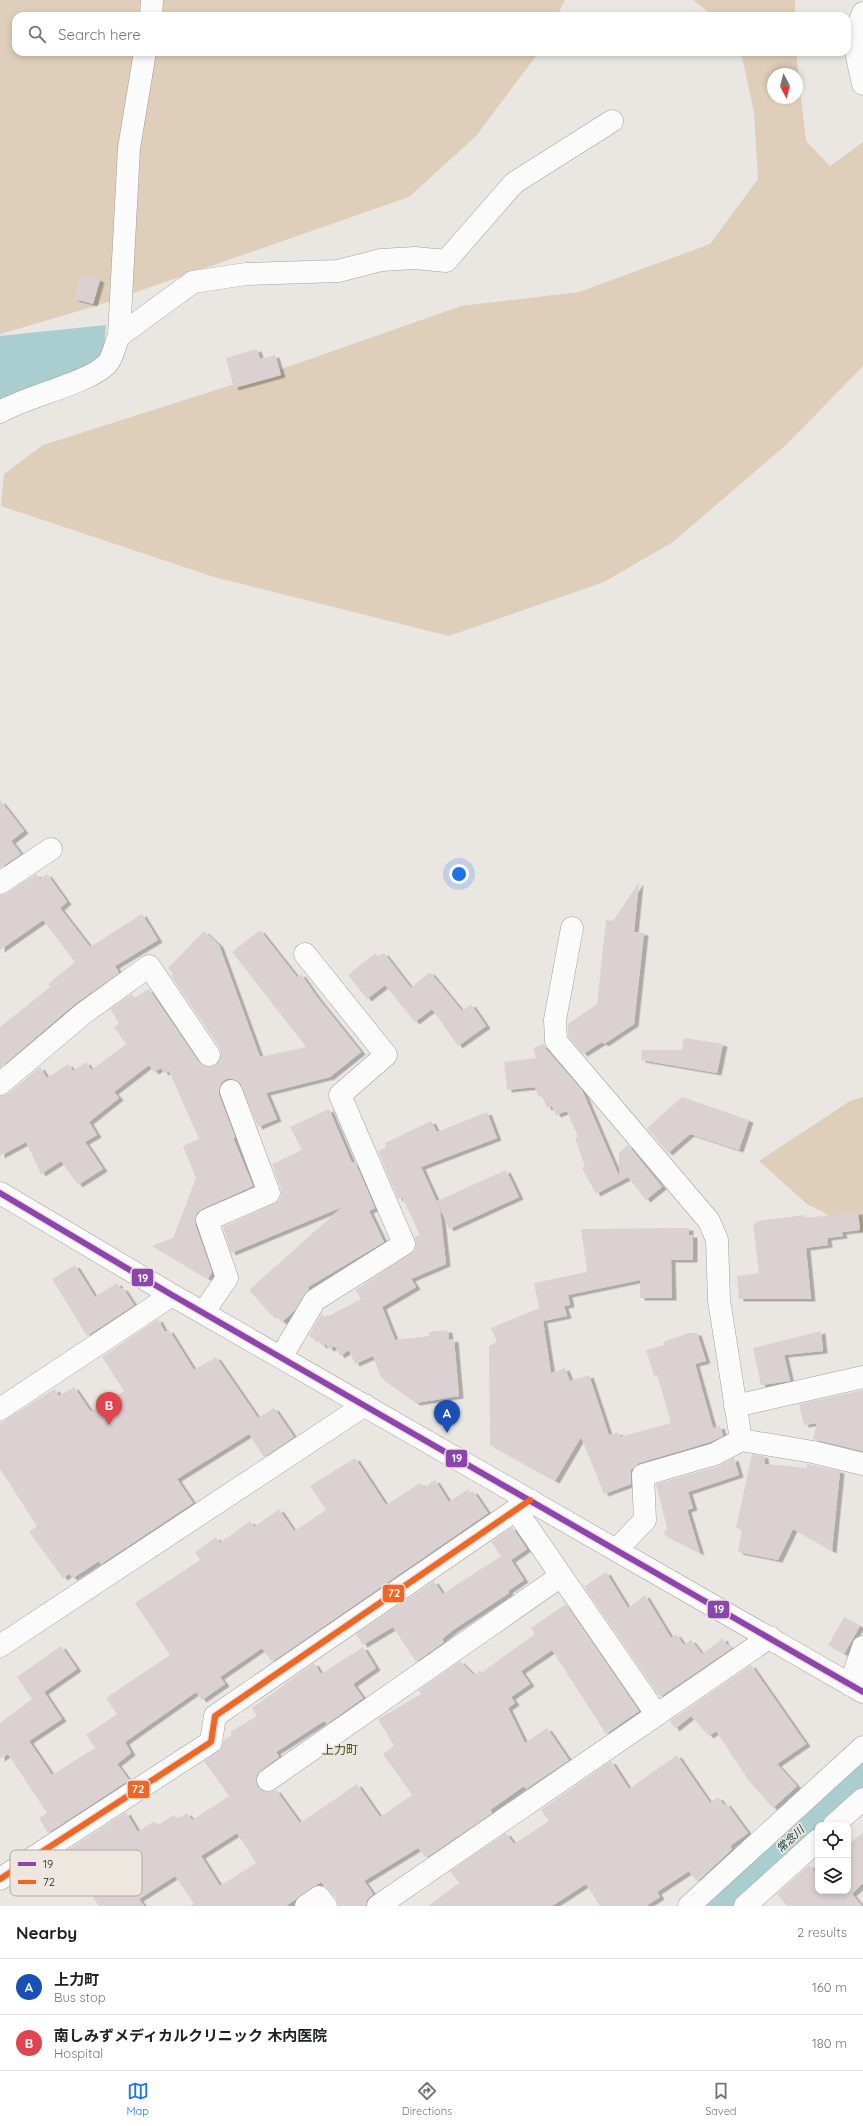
<!DOCTYPE html>
<html lang="en">
<head>
<meta charset="utf-8">
<style>
	:root { --surface:#fff; --page:#f6f6f6; --text:#202124; --muted:#757577; --line:#e0e0e0; --accent:#1a73e8 }
	body { margin:0; font-family:Quicksand,"Noto Sans JP",sans-serif; background:var(--page); color:var(--text) }
	.controls { position:absolute; right:12px; bottom:12px; display:grid; overflow:hidden; border-radius:8px; box-shadow:0 2px 6px #0003 }
	.controls button { width:36px; height:36px; display:grid; place-items:center; padding:0; border:0; border-bottom:1px solid var(--line); background:var(--surface); color:var(--text); font:20px sans-serif }
	.compass { position:absolute; left:767px; top:68px; width:36px; height:36px; border-radius:50%; background:var(--surface); box-shadow:0 2px 6px #0003; rotate:173deg }
	.you { position:absolute; left:459px; top:874px; width:14px; height:14px; margin:-10px; border:3px solid #fff; border-radius:50%; background:#1a73e8; box-shadow:0 0 0 6px #1a73e833 }
	.badge { display:grid; place-items:center; width:26px; height:26px; border-radius:50%; background:var(--accent); color:#fff; font-size:13px; font-weight:700 }
	.pin { position:absolute; translate:-50% -33px; filter:drop-shadow(0 1px 2px #0008) }
	.pin::after { content:''; position:absolute; top:21px; width:14px; height:12px; background:inherit; clip-path:polygon(0 0,100% 0,50% 100%) }
	.list { margin:0; padding:0; list-style:none }
	h2 { display:flex; justify-content:space-between; align-items:center; height:52px; margin:0; padding:0 16px; font-size:17px }
	h2 small { font-size:13px; font-weight:400; color:var(--muted) }
	.list li { display:grid; grid-template-columns:26px 1fr auto; gap:12px; align-items:center; box-sizing:border-box; height:56px; padding:0 16px; border-top:1px solid var(--line) }
	.list b { display:block; font-size:15px; white-space:nowrap }
	.list p { margin:0; font-size:13px; white-space:nowrap; color:var(--muted) }
	.list em { font-size:13px; font-style:normal; color:var(--muted) }
	.icon { flex:none; width:22px; height:22px; fill:none; stroke:currentColor; stroke-width:2; stroke-linecap:round; stroke-linejoin:round }
	.map { position:relative; flex:none; width:863px; height:1906px; overflow:hidden }
	.search { position:absolute; background:var(--surface); box-shadow:0 2px 6px #0003; left:12px; right:12px; top:12px; height:44px; display:flex; align-items:center; gap:10px; box-sizing:border-box; padding:0 14px; border-radius:12px; color:var(--muted); font-size:15px }
	.sheet { height:164px; background:var(--surface) }
	nav { display:flex; justify-content:space-around; align-items:center; box-sizing:border-box; height:56px; border-top:1px solid var(--line); background:var(--surface); font-size:11px; color:var(--muted) }
	nav a { display:grid; justify-items:center; gap:2px }
	nav .on { color:var(--accent) }
	.map>svg:first-child { display:block }
	.green { fill:#deceba; fill-rule:evenodd }
	.water { fill:#aacecf }
	.lines { fill:none; stroke-linecap:round; stroke-linejoin:round }
	.river { stroke:#aacecf; stroke-width:43 }
	.building { fill:#dbd1d2; fill-rule:evenodd; filter:url(#shadow) }
	.minor-casing { stroke:#a1a09d; stroke-width:23 }
	.minor { stroke:#fcfbfb; stroke-width:22 }
	.bus-1-casing { stroke:#ede7e0; stroke-width:9 }
	.bus-2-casing { stroke:#ede7e0; stroke-width:9 }
	.bus-1 { stroke:#8e44ad; stroke-width:6 }
	.bus-2 { stroke:#f26522; stroke-width:6 }
	.labels { text-anchor:middle; stroke-width:3.5; stroke-linejoin:round; paint-order:stroke }
	.water-label { font-size:11px; font-style:italic; fill:#02383a; stroke:#ede7e0 }
	.quarter-label { font-size:12px; fill:#414e17; stroke:#ede7e0 }
	.key { fill:#ede7e0; stroke:#afaaa5; stroke-width:1 }
	.key-label { font-size:11px; fill:#1f1d1b }
	.line-badge { stroke:#ede7e0; stroke-width:1.5 }
	.badge-label { font-size:11px; text-anchor:middle; font-weight:bold; fill:#fff }
</style>
</head>
<body>
<div class="map">
<svg width="863" height="1906" viewBox="0 0 863 1906">
	<defs>
		<filter id="shadow"><feDropShadow dx="4.5" dy="2.5" stdDeviation="0" flood-color="#0004"/></filter>
	</defs>
	<rect width="100%" height="100%" fill="#eae7e3"/>
	<path class="green" d="M0 0H565L557 16H16V52H539L476 136 409 197 96 306 0 334Z
		M693 0H795V16H713Z
		M741 52H796L806 141 830 166 863 142V366L787 444 673 542 604 582 449 636 214 577 1 506 4 474 43 445 276 371 461 306 579 292 710 244 758 179 754 113ZM773 74H797V98H773Z
		M863 1097V1233L807 1204 759 1161 850 1101Z"/>
	<path class="water" d="M106 325 103 360 0 406V336Z"/>
	<g class="lines">
		<path class="river" d="M718 1906 863 1771"/>
	</g>
	<path class="building" d="M81 274 100 280 93 304 74 299Z
		M257 349 260 359 275 355 281 375 234 388 226 358Z
		M0 800 24 831 11 841 21 854 0 868Z
		M36 874 40 879 47 874 67 902 60 908 90 947 142 914 158 940 115 966 119 973 76 1003 0 1068V1027L50 987 48 984 75 962 43 920 0 950V895L7 893Z
		M639 882 634 932 644 933 634 1024 604 1044 602 1042 583 1054 568 1036V1024L597 1004 606 920 613 921Z
		M260 930 297 977 301 974 317 997 361 1052 330 1077 266 1093 277 1119 258 1127 239 1082 233 1079H226L221 1083 219 1089V1095L235 1137 233 1138 253 1186 202 1209 197 1213 195 1224 212 1272 208 1279 152 1246 173 1238 196 1178 183 1146 199 1139 169 1071 164 1073 161 1068 154 1072 149 1065 114 1092 119 1098 89 1122 97 1135 85 1142 103 1169 78 1185 61 1161 41 1174 26 1142 0 1156V1096L8 1094 40 1067 47 1078 68 1064 73 1071 86 1062 91 1070 126 1044 114 1027 119 1023 110 1009 132 994 134 998 149 989 199 1062 209 1067 216 1065 221 1055 220 1048 171 976 173 974 168 968 204 931 219 945 260 1057 306 1047 232 952Z
		M375 953 378 957 384 953 411 988 430 972 462 1011 471 1004 486 1026 458 1046 432 1009 415 1022 385 985 367 999 348 975Z
		M684 1038 723 1044 717 1073 641 1060 642 1050H682Z
		M544 1044 546 1049 582 1090 619 1176V1153L628 1145 662 1187 646 1200 628 1177 596 1194 582 1168 585 1167 575 1138 578 1137 567 1111 556 1115 552 1106 547 1108 542 1096 539 1097 535 1087 507 1090 504 1062 536 1058 533 1048Z
		M682 1097 749 1120 739 1150 690 1134 668 1153 647 1128Z
		M329 1109 352 1163 355 1162 375 1208 369 1211 384 1242 308 1287 309 1289 295 1310 282 1322 273 1314 272 1316 249 1290 342 1207 231 1253 223 1227 279 1201 281 1195V1189L272 1164 302 1150 290 1127Z
		M487 1112 497 1138 421 1167 440 1209 446 1264 411 1279 416 1287 382 1307 395 1340 429 1336V1332L448 1330 449 1340 454 1339 459 1396 416 1403 381 1378 373 1356 355 1364 349 1350 340 1356 335 1346 329 1349 326 1344 322 1346 318 1340 316 1341 314 1338 312 1339 309 1335 322 1313 325 1318 361 1299 355 1290 415 1250 416 1244 415 1237 420 1235 402 1197 398 1199 378 1151 386 1147 385 1143 431 1121 437 1132Z
		M506 1170 519 1197 449 1229 437 1201Z
		M858 1212 860 1230 842 1232 843 1236 827 1238 828 1245 806 1248 811 1299H739L737 1276 759 1273 753 1224 757 1223V1221L805 1215V1218Z
		M689 1228V1235H693V1260H671L672 1298H640V1280L568 1295 570 1305 564 1306 567 1316 543 1321 551 1373 565 1368 570 1381 589 1375 609 1435 618 1432 620 1437 671 1423 657 1375 654 1376 646 1350 664 1345 663 1342 689 1333H697L706 1361 695 1364 713 1428 720 1426 723 1436 710 1442 639 1463 631 1470V1484L604 1494 581 1437 555 1481 490 1445 489 1346 497 1342 491 1328 539 1308 534 1283 587 1272 581 1229Z
		M75 1265 95 1297 117 1283 121 1289 123 1288 134 1305 87 1336 52 1279Z
		M158 1319 165 1332 169 1330 194 1370 216 1357 258 1418 274 1408 294 1437 264 1457 249 1434 177 1479 193 1503 101 1564 99 1561 73 1578 69 1574 63 1578 29 1532 37 1526 0 1469V1423L55 1389 59 1396 74 1387 91 1412 124 1391 102 1357Z
		M821 1331 823 1351 784 1355 790 1381 761 1385 753 1348Z
		M863 1390V1451L813 1439 817 1423 804 1425 799 1404Z
		M752 1454 764 1456 765 1464 807 1468V1464L840 1471 832 1551 793 1529 778 1560 738 1552 742 1530 736 1528Z
		M355 1458 386 1505 420 1483 424 1488 435 1480 449 1502 468 1489 470 1493 473 1491 488 1513 272 1662 262 1648 220 1677 225 1684 202 1700 196 1692 125 1742 131 1753 117 1764 129 1780 48 1833 39 1818 47 1813 8 1754 0 1759V1723L32 1699 17 1677 61 1646 77 1669 44 1692 62 1719 29 1741 52 1775 95 1748 86 1735 117 1714 106 1698 170 1655 135 1603 200 1560 195 1552 216 1537 220 1543 250 1521 254 1527 279 1509 294 1531 326 1510 310 1486Z
		M734 1458 739 1475 688 1492 693 1508 687 1510 700 1553 663 1534 667 1528 656 1484 719 1466Z
		M512 1527 527 1549 511 1560 524 1580 508 1591 509 1593 453 1630 442 1639 444 1642 416 1662 393 1627 363 1645 356 1634 434 1581 442 1593H444L501 1556 491 1542Z
		M606 1572 628 1608 645 1595 671 1638 676 1634 684 1645 691 1640 702 1654 723 1638 725 1643 732 1648 660 1697 586 1590 585 1586Z
		M566 1604 639 1711 606 1734 552 1650 521 1671 530 1684 511 1697 515 1703 508 1708 525 1743 547 1728 569 1760 526 1789 524 1786 490 1810 492 1813 426 1858 418 1848 364 1881 373 1894 367 1900 366 1906H338L336 1898 321 1882 286 1906H190L194 1904 175 1876 139 1899 144 1906H99L77 1874 65 1881 54 1865 65 1859 62 1854 126 1812 138 1832 154 1821 157 1826 174 1815 177 1819 187 1813 192 1820 229 1796 204 1761 221 1749 224 1740 232 1735 230 1732 257 1716 252 1708 314 1663 321 1674 363 1647 376 1668 353 1684 363 1698 327 1724 324 1721 276 1752 279 1757 261 1770 257 1775 256 1781 258 1787 263 1791 269 1792 276 1790 300 1823 357 1784 380 1817 412 1795 383 1754 394 1746 378 1719 421 1694 419 1690 460 1661 474 1675 480 1671 481 1673 535 1634 531 1628ZM237 1833 256 1863 220 1886 201 1856Z
		M844 1617 860 1626 844 1654 828 1645Z
		M751 1665 806 1744 777 1764 797 1786 773 1808 749 1781 716 1731 709 1736 691 1716 675 1729 670 1721Z
		M677 1755 710 1803 718 1797 724 1805 726 1803 748 1833 730 1846 732 1849 697 1882 689 1871 657 1892 660 1897 646 1906H600L586 1884 552 1906H428L459 1883 450 1871 506 1833 514 1844 549 1821 541 1810 611 1761 629 1789Z
		M863 1832V1883L852 1894 862 1906H787L777 1894 809 1865 816 1873 818 1871V1891H848V1845Z"/>
	<g class="lines">
		<g class="minor-casing">
			<path id="minor" d="M863 13C850 42 857 55 863 84
				M151 16 152 0
				M119 336 193 282 246 274 338 271 381 260 415 258 446 261 514 183 612 121
				M0 412C27 396 89 383 107 364 113 358 115 344 119 336L129 148 145 52
				M0 883 51 849
				M572 928 555 1020 556 1041 709 1221 717 1240 719 1300 741 1440
				M0 1084 84 1013 149 966 209 1055
				M0 1193 172 1295 863 1692
				M203 1313 227 1278 207 1220 269 1193 231 1091
				M281 1357 315 1300 404 1244 340 1095 386 1055 305 954
				M735 1406 863 1377
				M0 1409 172 1295
				M516 1510 657 1715
				M617 1549 645 1520 643 1475 715 1454 741 1440 813 1452 863 1464
				M0 1646 365 1405
				M850 1685 863 1647
				M268 1780 561 1576
				M834 1825 863 1799
				M0 1879 211 1742 215 1716 530 1500
				M306 1906 319 1897 326 1906
				M378 1906 770 1637
				M689 1906 863 1747
				M745 1906 818 1840"/>
		</g>
		<use href="#minor" class="minor"/>
		<g class="bus-1-casing">
			<path id="bus-1" d="M0 1193 172 1295 863 1692"/>
		</g>
		<g class="bus-2-casing">
			<path id="bus-2" d="M0 1879 211 1742 215 1716 530 1500"/>
		</g>
		<use href="#bus-1" class="bus-1"/>
		<use href="#bus-2" class="bus-2"/>
	</g>
	<g class="labels">
		<g class="water-label">
			<text transform="translate(790 1839) rotate(-43)" y="4">常念川</text>
		</g>
		<g class="quarter-label">
			<text x="340" y="1754">上力町</text>
		</g>
	</g>
	<rect x="10" y="1850" width="132" height="46" rx="6" class="key"/>
	<rect x="18" y="1862" width="18" height="4" fill="#8e44ad"/>
	<rect x="18" y="1880" width="18" height="4" fill="#f26522"/>
	<g class="key-label">
		<text x="43" y="1868">19</text>
		<text x="43" y="1886">72</text>
	</g>
	<g class="line-badge">
		<rect x="131" y="1268" width="23" height="19" rx="4" fill="#8e44ad"/>
		<rect x="445" y="1449" width="23" height="19" rx="4" fill="#8e44ad"/>
		<rect x="382" y="1584" width="23" height="19" rx="4" fill="#f26522"/>
		<rect x="707" y="1600" width="23" height="19" rx="4" fill="#8e44ad"/>
		<rect x="127" y="1780" width="23" height="19" rx="4" fill="#f26522"/>
	</g>
	<g class="badge-label">
		<text x="143" y="1282">19</text>
		<text x="457" y="1462">19</text>
		<text x="394" y="1597">72</text>
		<text x="719" y="1613">19</text>
		<text x="138" y="1793">72</text>
	</g>
</svg>
<div class="controls">
<button><svg class="icon" aria-label="locate" viewBox="0 0 24 24"><circle cx="12" cy="12" r="6"/><path d="M12 2v4M12 18v4M2 12h4M18 12h4"/></svg></button>
<button><svg class="icon" aria-label="layers" viewBox="0 0 24 24"><path d="M12 4l9 5-9 5-9-5zM3 14l9 5 9-5"/></svg></button>
</div>
<svg class="compass" viewBox="-18 -18 36 36"><path d="M0-13l5 13h-10z" fill="#e53935"/><path d="M0 13l5-13h-10z" fill="#757577"/></svg>
<div class="you"></div>
<div class="pin badge" style="left:447px;top:1433px;background:#1a4fb4">A</div>
<div class="pin badge" style="left:109px;top:1425px;background:#e0444e">B</div>
<div class="search"><svg class="icon" aria-label="search" viewBox="0 0 24 24"><circle cx="10" cy="10" r="6"/><path d="M15 15l6 6"/></svg>Search here</div>
</div>
<section class="sheet">
<h2>Nearby<small>2 results</small></h2>
<ul class="list">
<li><span class="badge" style="background:#1a4fb4">A</span><div><b>上力町</b><p>Bus stop</p></div><em>160 m</em></li>
<li><span class="badge" style="background:#e0444e">B</span><div><b>南しみずメディカルクリニック 木内医院</b><p>Hospital</p></div><em>180 m</em></li>
</ul>
</section>
<nav>
<a class="on"><svg class="icon" aria-label="map" viewBox="0 0 24 24"><path d="M3 6l6-2 6 2 6-2v14l-6 2-6-2-6 2zM9 4v14M15 6v14"/></svg>Map</a>
<a><svg class="icon" aria-label="directions" viewBox="0 0 24 24"><path d="M12 3l9 9-9 9-9-9zM9 14v-3h6M13 9l2 2-2 2"/></svg>Directions</a>
<a><svg class="icon" aria-label="saved" viewBox="0 0 24 24"><path d="M7 4h10v16l-5-4-5 4z"/></svg>Saved</a>
</nav>
</body>
</html>
